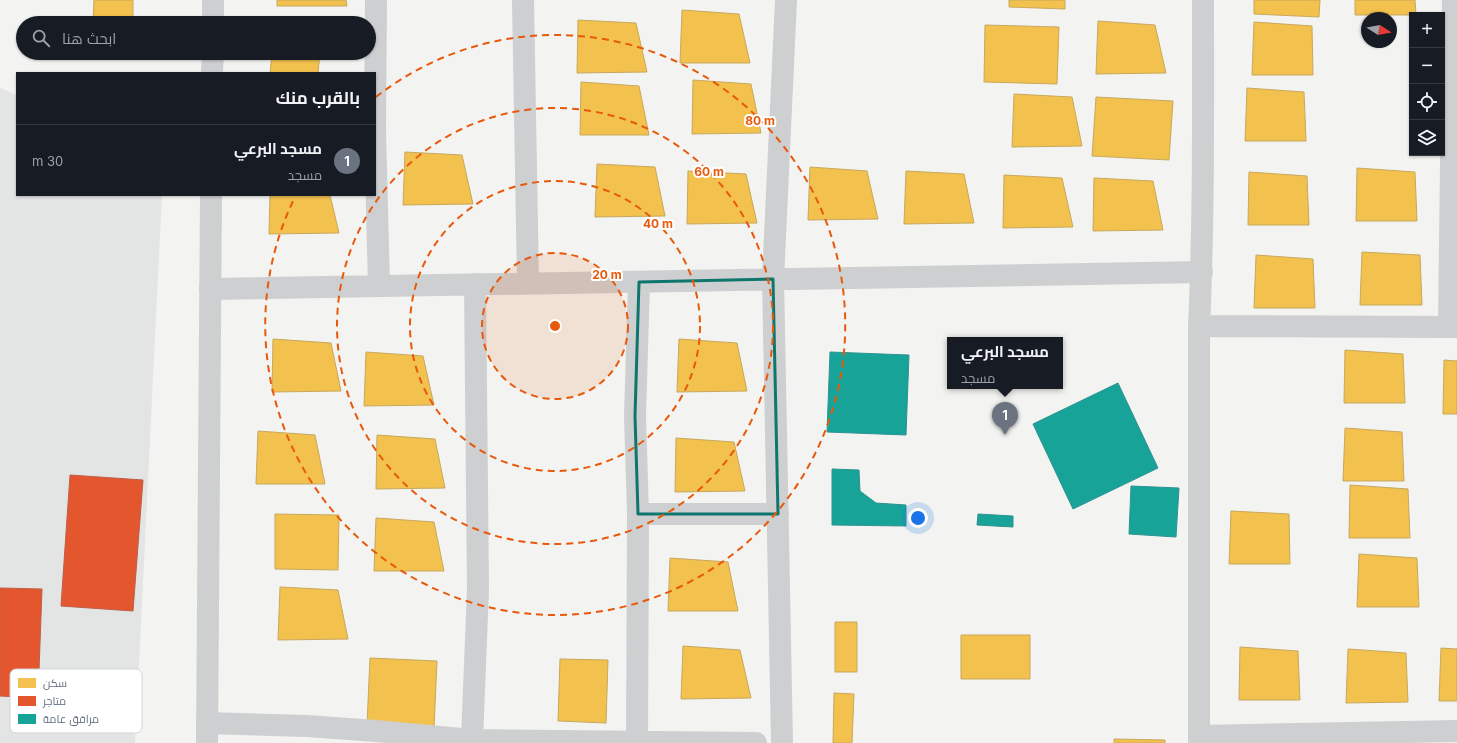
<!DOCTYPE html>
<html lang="ar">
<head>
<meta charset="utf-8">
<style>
	:root { --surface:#171b24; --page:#20242c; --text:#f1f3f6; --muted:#9ea1a6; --line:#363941; --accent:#959daa }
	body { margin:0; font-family:Inter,Cairo,sans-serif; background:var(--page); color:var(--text); direction:rtl }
	.controls { position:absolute; right:12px; top:12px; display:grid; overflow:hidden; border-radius:0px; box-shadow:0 1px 3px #0004 }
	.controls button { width:36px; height:36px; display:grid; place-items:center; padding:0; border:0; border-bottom:1px solid var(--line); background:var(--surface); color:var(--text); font:20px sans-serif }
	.compass { position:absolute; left:1361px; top:12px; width:36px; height:36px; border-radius:50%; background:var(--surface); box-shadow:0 1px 3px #0004; rotate:101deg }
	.you { position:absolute; left:918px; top:518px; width:14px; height:14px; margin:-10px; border:3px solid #fff; border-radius:50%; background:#1a73e8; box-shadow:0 0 0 6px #1a73e833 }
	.badge { display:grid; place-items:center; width:26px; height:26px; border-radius:50%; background:var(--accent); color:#fff; font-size:13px; font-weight:700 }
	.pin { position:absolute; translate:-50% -33px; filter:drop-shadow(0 1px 2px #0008) }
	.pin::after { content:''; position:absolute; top:21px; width:14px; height:12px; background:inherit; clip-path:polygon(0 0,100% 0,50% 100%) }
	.popup { position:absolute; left:947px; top:337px; width:116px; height:52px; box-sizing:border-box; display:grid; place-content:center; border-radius:0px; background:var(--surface); filter:drop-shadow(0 1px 3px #0005); font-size:13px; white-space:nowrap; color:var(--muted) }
	.popup b { font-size:15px; color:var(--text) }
	.popup::after { content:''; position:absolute; left:50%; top:100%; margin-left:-8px; border:8px solid transparent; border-top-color:var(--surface) }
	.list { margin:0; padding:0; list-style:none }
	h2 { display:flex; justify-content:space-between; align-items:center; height:52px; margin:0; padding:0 16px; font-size:17px }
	h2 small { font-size:13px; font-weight:400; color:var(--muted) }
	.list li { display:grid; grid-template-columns:26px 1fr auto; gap:12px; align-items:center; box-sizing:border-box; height:72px; padding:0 16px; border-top:1px solid var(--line) }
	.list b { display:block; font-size:15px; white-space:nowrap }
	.list p { margin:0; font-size:13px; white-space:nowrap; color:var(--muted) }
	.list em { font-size:13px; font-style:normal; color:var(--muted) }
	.icon { flex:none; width:22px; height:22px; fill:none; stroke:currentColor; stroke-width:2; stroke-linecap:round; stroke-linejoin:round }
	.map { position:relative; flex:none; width:1457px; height:743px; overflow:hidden; direction:ltr }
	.search { position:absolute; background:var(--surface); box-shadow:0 1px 3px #0004; left:16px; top:16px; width:360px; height:44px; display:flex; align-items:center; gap:10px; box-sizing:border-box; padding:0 14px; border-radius:22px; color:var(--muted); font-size:15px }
	.panel { position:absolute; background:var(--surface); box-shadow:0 1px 3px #0004; left:16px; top:72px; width:360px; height:124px; border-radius:0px; direction:rtl }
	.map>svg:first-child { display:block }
	.built { fill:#e3e4e4 }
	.homes { fill:#f2c14e; stroke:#c7a85e }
	.shops { fill:#e4572e; stroke:#bd5e48 }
	.public { fill:#17a398; stroke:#2e9392 }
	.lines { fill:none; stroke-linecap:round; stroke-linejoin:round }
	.minor { stroke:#cecfd0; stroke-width:22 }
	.tertiary { stroke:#cecfd0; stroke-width:22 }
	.marked { fill:none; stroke:#0f766e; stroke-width:3; stroke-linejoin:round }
	.ring { fill:none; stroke:#e8590c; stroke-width:2; stroke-dasharray:7 5 }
	.key { fill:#fff; stroke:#d0d4da; stroke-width:1 }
	.key-label { font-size:11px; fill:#626e83 }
	.centre { fill:#e8590c; stroke:#fff; stroke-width:2 }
	.ring-label { font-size:12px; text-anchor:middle; font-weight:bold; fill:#e8590c; stroke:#fff; stroke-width:4; stroke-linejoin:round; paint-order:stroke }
</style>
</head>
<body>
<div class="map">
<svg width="1457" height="743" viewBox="0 0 1457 743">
	<rect width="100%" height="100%" fill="#f3f4f1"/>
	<path class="built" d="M0 88 17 95V195H162L135 743H0Z"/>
	<path class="homes" d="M94 0H133V23H93Z
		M277 0H346L347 6H277Z
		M1009 0H1065V9L1009 7Z
		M1254 0H1320L1319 17 1254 14Z
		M1355 0H1415L1416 15H1355Z
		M682 10 739 14 750 63H680Z
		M578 20 636 23 647 72 577 73Z
		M1098 21 1155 25 1166 73 1096 74Z
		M1254 22 1312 26 1313 75H1252Z
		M985 25 1059 27 1057 84 984 82Z
		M272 53H320L318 73H270Z
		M693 80 751 84 761 133 692 134Z
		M581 82 639 86 649 135H580Z
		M1247 88 1304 92 1306 141H1245Z
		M1014 94 1072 97 1082 146 1012 147Z
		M1096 97 1173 101 1169 160 1092 156Z
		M405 152 462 155 473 204 403 205Z
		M597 164 655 167 665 216 595 217Z
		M810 167 867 171 878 219 808 220Z
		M1357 168 1415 172 1417 221H1356Z
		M688 171 746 174 757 223 687 224Z
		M906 171 964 174 974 223 904 224Z
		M1249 172 1307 176 1309 225H1248Z
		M1004 175 1062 178 1073 227 1003 228Z
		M1094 178 1153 181 1163 230 1093 231Z
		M270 195H330L339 233 269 234Z
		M1362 252 1420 255 1422 305H1360Z
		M1256 255 1313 259 1315 308H1254Z
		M273 339 331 343 341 391 272 392Z
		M679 339 737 343 747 391 677 392Z
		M1345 350 1403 354 1405 403H1344Z
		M366 352 423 356 434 405 364 406Z
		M1444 360 1457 361V414H1443Z
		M1345 428 1402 432 1404 481H1343Z
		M258 431 315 435 325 484H256Z
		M377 435 435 439 445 488 376 489Z
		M676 438 734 442 745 491 675 492Z
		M1350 485 1408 489 1410 538H1349Z
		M1231 511 1289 514 1290 564H1229Z
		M275 514 339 515 338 570 275 569Z
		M376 518 434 522 444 571H374Z
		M1359 554 1417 558 1419 607H1357Z
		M670 558 728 562 738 611H668Z
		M280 587 338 590 348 639 278 640Z
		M835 622H857V672H835Z
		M961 635H1030V679H961Z
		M683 646 740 650 751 698 681 699Z
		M1240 647 1298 651 1300 700H1239Z
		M1441 648 1457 649V701H1439Z
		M1348 649 1406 653 1408 702 1346 703Z
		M370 658 437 661 434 728 367 725Z
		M560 659 608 660 606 723 558 721Z
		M834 693 854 694 852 743H833Z
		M1114 739 1165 740V743H1114Z"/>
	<path class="shops" d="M70 475 143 480 133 611 61 606Z
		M0 588 42 589 38 698 0 696Z"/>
	<path class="public" d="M830 352 909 355 906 435 827 432Z
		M1118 383 1158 468 1073 509 1033 424Z
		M832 469 859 470 860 491 876 503 906 505V526L832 525Z
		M1131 486 1179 488 1176 537 1129 534Z
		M978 514 1013 516V527L977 525Z"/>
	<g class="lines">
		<path class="minor" d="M376 0 375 130 379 286
			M523 0 528 283
			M210 289 1202 272
			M1199 326 1457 327
			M1449 326 1453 0
			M638 514H778
			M207 723 307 726 376 731 472 740 756 743
			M1199 736 1457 731
			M472 740 478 589 475 284
			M637 743 638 514 635 416 639 282
			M782 743 773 279 786 0
			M1199 743V326C1204 218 1203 109 1203 0"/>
		<path class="tertiary" d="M213 23V0
			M212 73 213 53
			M207 743 211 195"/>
	</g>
	<path class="marked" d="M773 279 778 514H638L635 416 639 282Z"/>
	<circle cx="555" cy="326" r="73" fill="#e8590c" fill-opacity=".12"/>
	<g class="ring">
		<circle cx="555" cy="326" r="73"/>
		<circle cx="555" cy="326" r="145"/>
		<circle cx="555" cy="326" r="218"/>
		<path d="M376 97A290 290 0 1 1 295 197"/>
	</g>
	<rect x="10" y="669" width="132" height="64" rx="6" class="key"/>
	<rect x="18" y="678" width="18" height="10" fill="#f2c14e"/>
	<rect x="18" y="696" width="18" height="10" fill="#e4572e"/>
	<rect x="18" y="714" width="18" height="10" fill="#17a398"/>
	<g class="key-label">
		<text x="43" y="687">سكن</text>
		<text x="43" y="705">متاجر</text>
		<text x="43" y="723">مرافق عامة</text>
	</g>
	<circle cx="555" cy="326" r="6" class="centre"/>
	<g class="ring-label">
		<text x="760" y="125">80 m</text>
		<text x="709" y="176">60 m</text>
		<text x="658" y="228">40 m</text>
		<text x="607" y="279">20 m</text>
	</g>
</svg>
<div class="controls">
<button>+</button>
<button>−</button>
<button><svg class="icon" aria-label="locate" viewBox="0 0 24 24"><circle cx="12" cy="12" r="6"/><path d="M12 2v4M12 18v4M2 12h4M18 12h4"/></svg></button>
<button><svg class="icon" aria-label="layers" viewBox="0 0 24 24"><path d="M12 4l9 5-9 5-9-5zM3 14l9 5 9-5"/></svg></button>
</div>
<svg class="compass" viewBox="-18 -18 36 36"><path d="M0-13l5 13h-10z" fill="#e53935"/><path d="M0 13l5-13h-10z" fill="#9ea1a6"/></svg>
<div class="you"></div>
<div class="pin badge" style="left:1005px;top:435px;background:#6b7280">1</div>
<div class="popup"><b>مسجد البرعي</b>مسجد</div>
<div class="search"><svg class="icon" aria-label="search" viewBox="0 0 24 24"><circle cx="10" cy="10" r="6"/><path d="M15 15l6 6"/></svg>ابحث هنا</div>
<section class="panel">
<h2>بالقرب منك<small></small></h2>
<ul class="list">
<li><span class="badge" style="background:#6b7280">1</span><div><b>مسجد البرعي</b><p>مسجد</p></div><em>30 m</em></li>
</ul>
</section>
</div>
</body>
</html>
